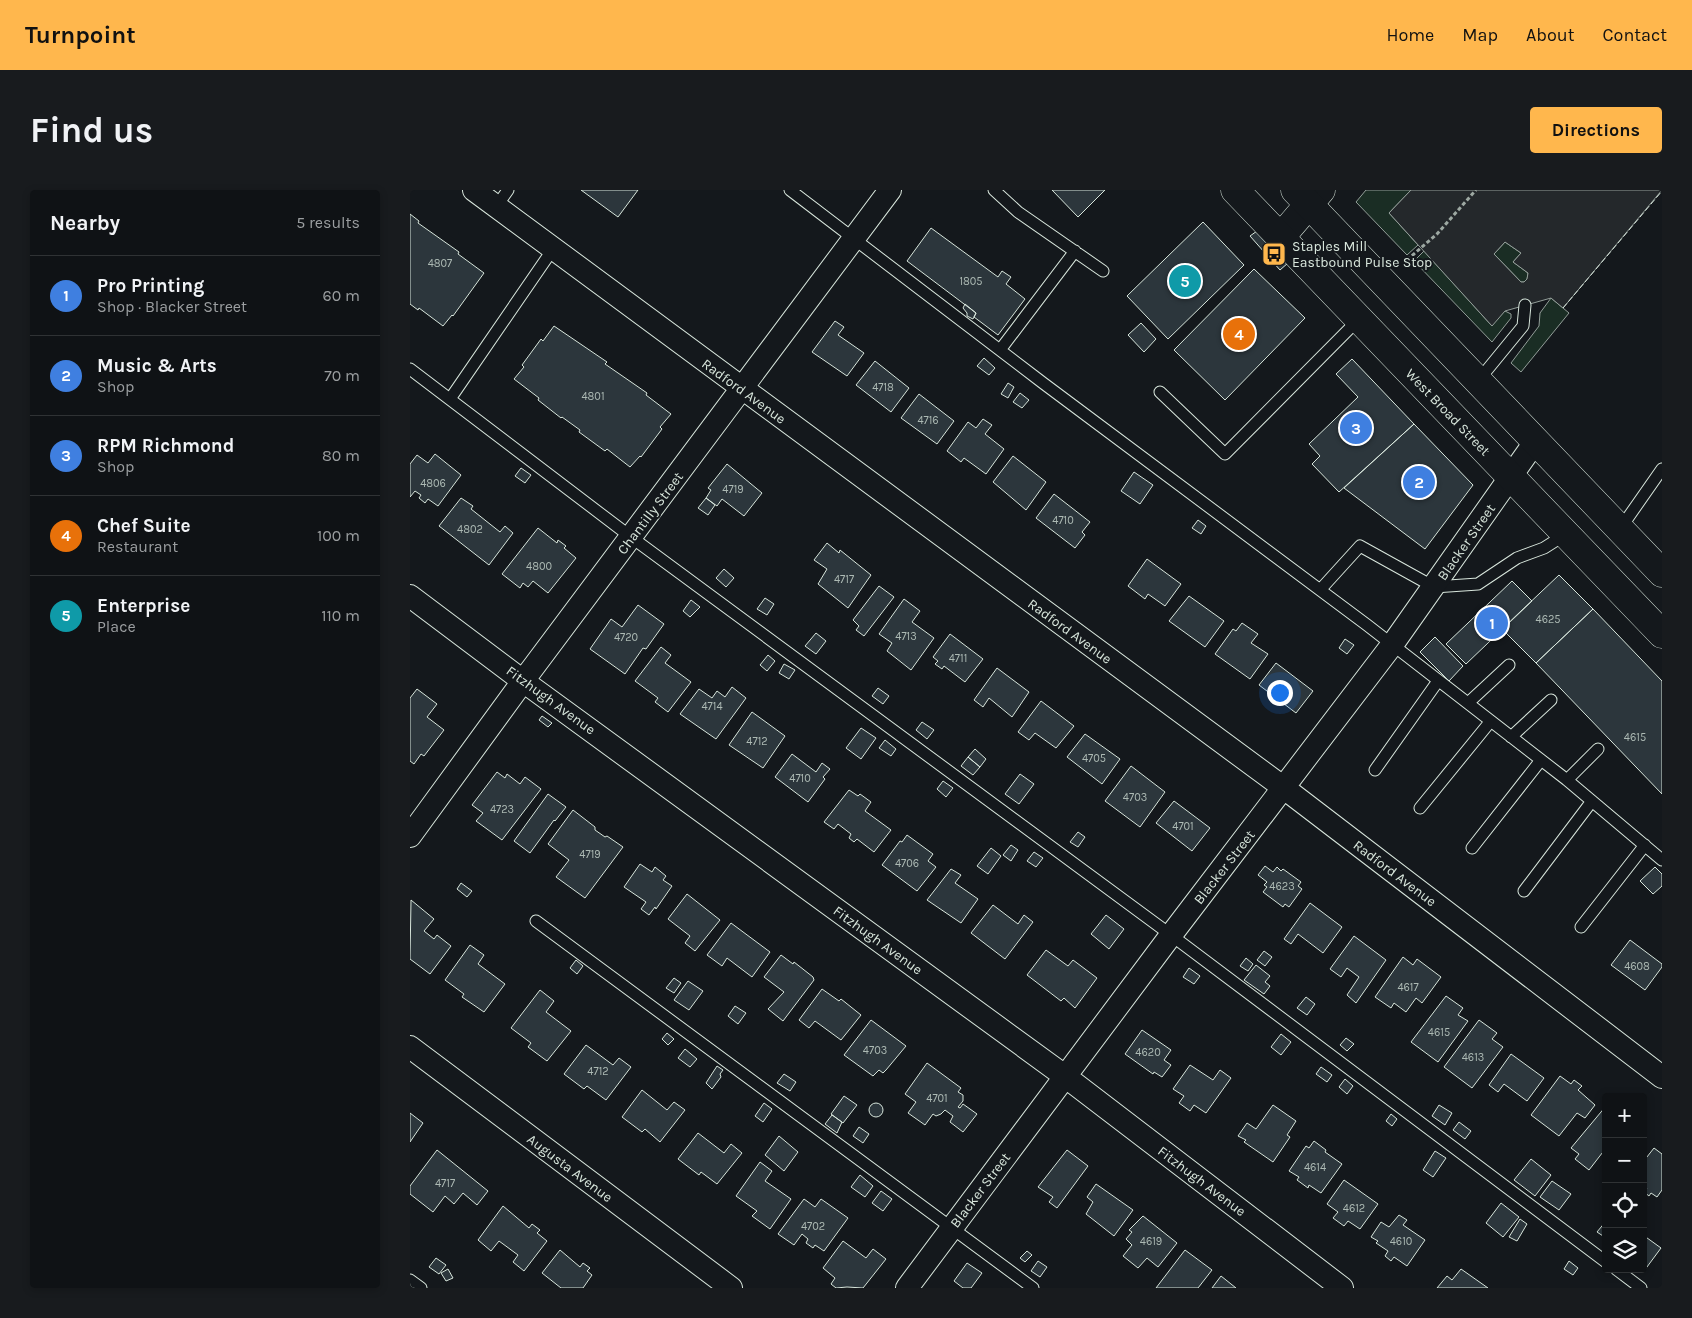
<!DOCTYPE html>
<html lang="en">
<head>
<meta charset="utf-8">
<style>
	:root { --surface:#0f1215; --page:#181b1e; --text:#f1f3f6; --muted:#9b9ea0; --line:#2f3234; --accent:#ffb74d }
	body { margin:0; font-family:Karla,sans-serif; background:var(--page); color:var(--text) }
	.controls { position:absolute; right:15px; bottom:15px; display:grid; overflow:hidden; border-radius:5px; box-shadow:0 2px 8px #0003 }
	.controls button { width:45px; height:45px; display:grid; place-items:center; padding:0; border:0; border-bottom:1px solid var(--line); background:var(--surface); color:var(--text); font:25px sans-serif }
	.you { position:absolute; left:869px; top:502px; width:18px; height:18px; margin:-12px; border:4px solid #fff; border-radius:50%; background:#1a73e8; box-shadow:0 0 0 8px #1a73e833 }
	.badge { display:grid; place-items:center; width:32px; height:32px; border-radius:50%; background:var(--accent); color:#fff; font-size:16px; font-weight:700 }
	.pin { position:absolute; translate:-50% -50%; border:2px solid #fff; box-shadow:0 1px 5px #0006 }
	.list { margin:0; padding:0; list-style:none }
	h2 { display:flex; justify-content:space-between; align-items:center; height:65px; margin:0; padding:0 20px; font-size:21px }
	h2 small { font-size:16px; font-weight:400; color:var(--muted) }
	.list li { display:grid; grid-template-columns:32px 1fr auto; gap:15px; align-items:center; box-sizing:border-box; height:80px; padding:0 20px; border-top:1px solid var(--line) }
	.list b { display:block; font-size:19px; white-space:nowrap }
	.list p { margin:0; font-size:16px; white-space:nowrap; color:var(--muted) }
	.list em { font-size:16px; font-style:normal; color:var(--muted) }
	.icon { flex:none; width:28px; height:28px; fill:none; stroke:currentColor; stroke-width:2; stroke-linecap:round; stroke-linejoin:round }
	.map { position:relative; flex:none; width:1252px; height:1098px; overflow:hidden; border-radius:5px }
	header { display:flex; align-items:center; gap:30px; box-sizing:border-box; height:70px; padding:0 25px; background:var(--accent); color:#111 }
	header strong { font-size:24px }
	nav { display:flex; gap:28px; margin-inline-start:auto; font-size:18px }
	.intro { display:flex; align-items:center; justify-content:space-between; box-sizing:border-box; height:120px; padding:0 30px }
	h1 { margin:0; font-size:35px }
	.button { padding:12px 22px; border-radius:5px; background:var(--accent); color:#111; font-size:18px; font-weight:700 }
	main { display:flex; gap:30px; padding:0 30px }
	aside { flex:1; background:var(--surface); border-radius:5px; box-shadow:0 2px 8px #0003 }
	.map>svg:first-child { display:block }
	.green { fill:#1a2d24; stroke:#939e99 }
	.parking { fill:#24282b; stroke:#939e99; fill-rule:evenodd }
	.building { fill:#2c363c; stroke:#d8e6dc }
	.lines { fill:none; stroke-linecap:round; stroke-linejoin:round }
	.service-casing { stroke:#d8e6dc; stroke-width:13 }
	.minor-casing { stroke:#d8e6dc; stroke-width:24 }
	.tertiary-casing { stroke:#d8e6dc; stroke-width:29 }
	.primary-casing { stroke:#d8e6dc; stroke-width:29 }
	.path { stroke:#9da8a2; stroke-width:3; stroke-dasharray:4 2.5; stroke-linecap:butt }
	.service { stroke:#14181c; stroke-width:11 }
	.minor { stroke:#14181c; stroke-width:22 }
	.tertiary { stroke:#14181c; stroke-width:28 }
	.primary { stroke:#14181c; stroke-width:28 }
	.fence { stroke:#d8e6dc; stroke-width:1; stroke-dasharray:6 2.5; stroke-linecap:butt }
	.labels { text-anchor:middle; stroke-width:4; stroke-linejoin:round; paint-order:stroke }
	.number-label { font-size:11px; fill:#adbab4 }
	.poi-label { font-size:14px; fill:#d8e6dc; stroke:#14181c; text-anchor:start }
	.street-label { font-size:14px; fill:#d8e6dc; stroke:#14181c }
</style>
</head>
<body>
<header>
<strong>Turnpoint</strong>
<nav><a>Home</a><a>Map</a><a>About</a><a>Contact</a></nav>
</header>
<div class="intro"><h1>Find us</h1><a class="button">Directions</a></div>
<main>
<aside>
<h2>Nearby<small>5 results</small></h2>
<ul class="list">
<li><span class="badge" style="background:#3f7fe0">1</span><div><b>Pro Printing</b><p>Shop · Blacker Street</p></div><em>60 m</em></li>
<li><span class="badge" style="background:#3f7fe0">2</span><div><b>Music &amp; Arts</b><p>Shop</p></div><em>70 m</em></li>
<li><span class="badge" style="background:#3f7fe0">3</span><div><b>RPM Richmond</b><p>Shop</p></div><em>80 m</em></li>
<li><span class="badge" style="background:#e8710a">4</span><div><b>Chef Suite</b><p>Restaurant</p></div><em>100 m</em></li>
<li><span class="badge" style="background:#0f9aa8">5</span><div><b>Enterprise</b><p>Place</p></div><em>110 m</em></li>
</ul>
</aside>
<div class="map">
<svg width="1252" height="1098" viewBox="0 0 1252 1098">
	<rect width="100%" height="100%" fill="#14181c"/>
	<path class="green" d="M956 0H1001L979 23 1008 55 997 65 946 12Z
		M1095 52 1111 63 1103 72 1118 83 1117 90 1114 92H1111L1084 64Z
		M1014 61 1081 135 1095 121 1101 124V128L1082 152 1004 71Z
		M1141 108 1159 123 1111 182 1101 173 1129 136 1130 123Z"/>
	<path class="parking" d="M1001 0H1252L1153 118 1141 108 1095 121 1082 136 979 23ZM1095 52 1111 63 1103 72 1118 83 1117 89 1114 92H1111L1084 64Z"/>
	<path class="building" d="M171 0H228L208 27Z
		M642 0H695L668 27Z
		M0 24 9 31 8 33 49 62 48 64 74 83 43 126 42 125 33 136 9 118 8 120 0 114Z
		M793 32 834 75 758 149 717 106Z
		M521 38 588 87 592 81 601 87 596 94 615 109 588 145 564 127 566 123 497 71Z
		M847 41 878 73 870 80 840 46Z
		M844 79 895 128 815 210 764 160Z
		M555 114 566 123 563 129 557 126V123L553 118Z
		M425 131 434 137 428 145 454 163 437 186 402 162Z
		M731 133 746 149 734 162 718 145Z
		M144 136 197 172 195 174 237 203 236 205 261 224 250 237 252 239 231 267 230 266 220 277 197 259 195 261 169 242 170 240 152 227 151 228 128 210 129 208 104 189 114 177 112 175 131 149 133 151Z
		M574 168 585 178 579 185 567 176Z
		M942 169 1004 234 929 302 902 274 910 266 899 254 948 207 926 184Z
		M465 171 499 198 481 222 446 195Z
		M598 193 604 197 598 208 591 204Z
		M610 203 619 210 612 218 603 212Z
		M509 204 544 231 527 254 491 228Z
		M573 229 582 235 575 244 594 259 576 284 554 268 551 272 537 261 558 232 566 238Z
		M1004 234 1063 295 1015 359 934 298Z
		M25 264 51 285 28 316 18 309 15 313 9 308 11 305 5 301 0 307V274L7 265 18 273Z
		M603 266 636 292 616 320 583 292Z
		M317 274 352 303 334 326 312 309 307 316 296 308 301 300 298 298Z
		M111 278 121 285 115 293 105 286Z
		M724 282 743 295 730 314 711 301Z
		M644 304 680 332 672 342 675 345 665 358 626 328Z
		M51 308 63 316 61 319 90 342 95 336 103 343 79 375 29 336Z
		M296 308 305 315 298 325 288 318Z
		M788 330 796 336 791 344 782 338Z
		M128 338 147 353 148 350 156 356 154 358 166 368 138 403 123 391 118 397 113 393 110 398 92 384Z
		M417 353 429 363 430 360 461 385 438 418 408 394 417 379 404 370Z
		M737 369 771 394 755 416 738 404 735 409 718 396Z
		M314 379 324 388 316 397 306 388Z
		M1149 385 1183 419 1126 473 1092 439Z
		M1102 391 1122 411 1056 474 1036 454Z
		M469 396 484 407 454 446 446 440 449 436 443 430Z
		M779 406 814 431 795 457 759 431Z
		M355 408 364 414 357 425 347 419Z
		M494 409 510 421 502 432 524 448 501 480 477 461 482 453 469 444Z
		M281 410 290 417 280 427 273 421Z
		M228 415 254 434 236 459 233 458 215 484 180 459 201 429 212 437Z
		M1183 419 1252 491V604L1126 473Z
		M832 433 848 444 841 453 858 464 840 489 805 464 823 439 826 441Z
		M406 443 416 451 406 464 395 456Z
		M540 444 573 469 555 492 534 476 532 479 525 474 528 471 523 467Z
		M1025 447 1053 476 1039 491 1010 462Z
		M935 449 944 455 937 464 929 458Z
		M251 457 261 465 255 473 281 492 258 522 245 512 248 508 225 491Z
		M358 465 365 471 357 481 350 475Z
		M866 473 903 501 886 523 849 495Z
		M374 474 385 480 379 489 369 483Z
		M587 478 619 502 602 527 579 508 573 517 564 510Z
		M322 497 336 508 306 549 270 524 289 499 302 508 307 501 315 507Z
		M468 498 479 506 473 514 462 506Z
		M7 499 27 514 17 527 34 540 14 566 11 564 4 574 0 571V508Z
		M631 511 664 536 646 558 625 543 619 550 608 542Z
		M342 522 375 546 353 578 319 555Z
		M132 526 142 533 138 537 129 530Z
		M512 532 524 540 517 549 506 540Z
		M451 538 466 548 451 569 436 558Z
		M675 544 710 569 692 594 657 567Z
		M475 550 486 559 481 566 469 558Z
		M565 559 576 569 570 577 558 567Z
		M382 564 406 582 412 573 420 579 413 587 415 589 398 612 365 587Z
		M558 567 570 577 563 585 551 576Z
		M721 576 755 602 730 637 695 611Z
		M87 582 95 588 97 584 110 594 115 587 131 599 92 650 66 631 73 623 62 615Z
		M610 584 624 594 609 614 595 604Z
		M533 591 543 598 536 607 527 599Z
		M439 600 448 606 450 604 461 612 455 621 481 640 464 662 447 649 444 652 439 648 441 644 428 634 424 639 414 632Z
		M138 604 156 617 145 631 144 630 120 663 104 651Z
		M764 611 800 638 782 661 746 633Z
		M163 620 185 637V640L195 647 197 646 213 657 175 708 146 687 159 670 138 654Z
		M668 642 675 647 668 657 660 652Z
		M497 645 523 664 518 671 526 677 507 701 472 675 490 651 492 652Z
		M601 655 608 660 601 671 593 665Z
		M581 658 591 666 578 684 567 676Z
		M624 662 633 668 626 677 617 671Z
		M230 674 242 682 245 677 256 686 253 690 262 696 246 719 245 717 239 725 231 719 236 712 214 697Z
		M855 676 863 682 867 677 871 681 873 679 891 692 888 696 892 699 879 717 875 714 873 717 853 702 857 697 854 695 857 692 848 685Z
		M1245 677 1252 684V696L1243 704 1230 691Z
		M541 679 551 685 545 693 568 709 551 733 517 710Z
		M51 693 62 701 57 707 47 699Z
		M277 704 310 730 285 761 275 753 280 746 258 729Z
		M1 710 24 729 14 741 24 749 27 745 41 756 20 784 0 769Z
		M900 713 932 737 913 763 888 744 881 754 874 749Z
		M583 715 608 734 614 725 623 732 595 769 561 743Z
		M696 725 714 739 699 759 681 744Z
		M321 733 360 762 342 787 317 768 312 776 297 765Z
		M944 746 976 770 946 813 937 805 949 787 937 778 931 787 920 779Z
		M1220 750 1252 774V777L1235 800 1201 775Z
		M60 755 74 765 68 774 95 794 74 822 52 807 54 804 35 790Z
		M636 760 658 776 663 770 687 788 665 818 654 808 651 811 617 785Z
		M854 761 862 767 855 776 847 770Z
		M371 765 383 774 384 772 403 787 404 790 373 831 358 819 374 802 354 787Z
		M993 767 1003 775 1007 769 1031 787 1012 813 1006 808 996 822 984 813 981 818 965 807Z
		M836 768 843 774 838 781 830 776Z
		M166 770 173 776 167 784 160 778Z
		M846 775 860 786 855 792 860 796 854 804 834 790Z
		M779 778 790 786 784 794 773 787Z
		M264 788 271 793 264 803 256 798Z
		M278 791 293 801 279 820 264 810Z
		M412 799 429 811 431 809 451 825 431 850 405 831 399 838 389 830Z
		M130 800 144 811 136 822 161 841 137 871 118 857 121 853 101 838Z
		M1036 806 1053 818 1048 825 1058 831 1028 872 1001 852Z
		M896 807 905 814 897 825 887 818Z
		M325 816 336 823 328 834 318 826Z
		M461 830 496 856 476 880 473 883 469 880 463 886 434 865Z
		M1069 830 1087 843 1082 849 1093 857 1062 898 1034 877Z
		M732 840 761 860 754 870 761 875 752 887 744 882 743 884 715 864Z
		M257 843 264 849 258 855 252 849Z
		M871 844 881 852 871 865 861 857Z
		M936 848 944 854 937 861 930 855Z
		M176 855 203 875 209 868 221 877 196 910 177 896 174 899 154 884Z
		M275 859 287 869 280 877 268 868Z
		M1101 864 1134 888 1117 911 1094 894 1088 902 1079 895Z
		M517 873 551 898 548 902 553 905V911L548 917 550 918 553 914 567 924 553 942 540 932 543 926 535 920 531 924 526 926 523 924 515 935 498 923 506 912 495 904Z
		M780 875 803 890 810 880 821 888 796 923 784 915 780 921 769 913 774 906 763 899Z
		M307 876 313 880 310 884 311 887 302 899 296 893Z
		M911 877 922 885 917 892 906 884Z
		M374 884 386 892 380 901 367 893Z
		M1150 886 1161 894 1164 890 1172 896 1168 900 1185 915 1175 928 1167 923 1149 946 1121 925Z
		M935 889 943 896 937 904 929 897Z
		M232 900 257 920 264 912 275 920 250 952 235 939 232 942 212 927Z
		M434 906 447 915 433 933 421 924Z
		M354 913 362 919 353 932 345 926Z
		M459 920a7 7 0 1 1 14 0a7 7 0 1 1-14 0Z
		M863 915 886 931 877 945 880 947 863 972 834 952 836 950 828 946 837 933 846 939Z
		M1029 915 1042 923 1035 935 1022 926Z
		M1196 916V958L1179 980 1165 969 1169 964 1161 958Z
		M0 923 13 933 0 952Z
		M981 924 987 929 982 936 976 931Z
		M422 925 432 932 427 943 415 934Z
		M1049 932 1061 941 1055 949 1043 940Z
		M449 937 459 944 453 953 443 946Z
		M288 943 314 963 321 954 332 963 307 994 291 982 289 985 268 969Z
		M369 946 388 962 374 981 355 965Z
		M904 951 916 960 915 962 932 974 911 1003 899 995 898 998 887 990 889 987 879 981 896 956 899 958Z
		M1244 958 1252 964V1000L1247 1007 1241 1003 1239 1006 1234 1002 1237 998 1233 996V972Z
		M27 960 78 1001 67 1015 53 1003 44 1014 35 1006 23 1022 0 1004V996Z
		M657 960 678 976 647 1018 639 1012 643 1007 628 997Z
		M1025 961 1036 968 1023 987 1013 980Z
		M1121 969 1141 985 1125 1006 1104 990Z
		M350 972 362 981 355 991 381 1009 360 1039 342 1026 347 1021 326 1006Z
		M450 985 463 996 455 1007 441 997Z
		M934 990 968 1014 950 1039 938 1031 934 1036 923 1028 928 1022 917 1014Z
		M1142 991 1161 1004 1149 1020 1130 1007Z
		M686 994 723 1020 704 1046 676 1024 683 1012 677 1007Z
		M471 1001 482 1009 473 1021 462 1013Z
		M394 1009 405 1017 411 1009 438 1028 414 1061 405 1055 403 1058 396 1053 398 1049 392 1044 384 1055 368 1044Z
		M1091 1013 1109 1027 1093 1047 1076 1033Z
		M93 1016 119 1038 122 1034 130 1040 127 1043 137 1051 114 1081 103 1072 108 1065 89 1051 81 1061 68 1050Z
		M989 1025 997 1030 993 1035 1015 1050 997 1076 984 1067 981 1071 975 1066 978 1061 966 1053 968 1051 961 1047 971 1032 979 1037Z
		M733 1026 767 1053 748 1077 737 1068 728 1078 713 1066 722 1055 716 1049 722 1042 719 1040Z
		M1110 1029 1117 1034 1107 1051 1099 1047Z
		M1196 1031V1048L1187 1042Z
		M1233 1045 1251 1058 1234 1081 1232 1079Z
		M433 1051 456 1068 463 1059 476 1069 453 1098 437 1097 426 1098 421 1094 425 1088 413 1078Z
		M150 1060 170 1077 173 1073 180 1078 177 1081 182 1085 173 1098H151L132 1083Z
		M775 1060 802 1080 788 1098H746Z
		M617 1061 622 1065 615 1072 610 1068Z
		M26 1068 36 1075 29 1084 19 1077Z
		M628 1071 637 1077 630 1087 621 1081Z
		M1159 1071 1168 1078 1163 1085 1154 1079Z
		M557 1073 572 1083 561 1098H553L544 1091Z
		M38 1079 43 1088 36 1091 31 1083Z
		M1051 1079 1078 1098H1027L1037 1086 1042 1090Z
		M811 1086 826 1098H802Z"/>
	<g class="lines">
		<g class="service-casing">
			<path id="service" d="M380 0 633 193 957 435 1157 590 1252 670
				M584 0 608 22 693 81
				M86 17 98 0
				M590 160 665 61
				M0 179 221 347 761 745 1196 1072
				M1068 191 1113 136 1115 115
				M750 202 815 264 949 129
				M40 209 143 59
				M1210 339 1252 279
				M910 400 950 356 1024 397 1068 394 1107 368 1134 358 1156 344
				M1058 513 1099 475
				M1101 547 1141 510
				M965 580 1028 491
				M1157 590 1188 559
				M1010 618 1080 532
				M1062 658 1131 570
				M1114 701 1182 611
				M126 731 623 1098
				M1171 737 1235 655
				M1206 1079 1231 1098
				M0 1090 11 1098"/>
		</g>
		<g class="minor-casing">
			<path id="minor" d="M64 0 874 598 1252 887
				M0 406 113 491 656 887 932 1098
				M0 646 113 491 480 0
				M0 857 321 1098
				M497 1098 761 745 982 455 1125 252"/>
		</g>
		<g class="tertiary-casing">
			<path id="tertiary" d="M870 48 911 0"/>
		</g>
		<g class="primary-casing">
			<path id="primary" d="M825 0 1252 444
				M885 0 1252 383"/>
		</g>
		<path class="path" d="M997 70 1027 44 1066 0"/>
		<use href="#service" class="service"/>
		<use href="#minor" class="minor"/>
		<use href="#tertiary" class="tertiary"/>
		<use href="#primary" class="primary"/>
		<path class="fence" d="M1153 118 1252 1"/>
	</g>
	<defs>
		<g id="bus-square" transform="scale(1.25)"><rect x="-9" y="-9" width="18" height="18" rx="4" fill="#ffb74d" stroke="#14181c"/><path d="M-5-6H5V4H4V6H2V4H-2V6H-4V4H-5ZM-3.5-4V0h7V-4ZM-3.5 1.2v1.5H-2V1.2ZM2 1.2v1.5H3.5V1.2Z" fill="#111"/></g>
	</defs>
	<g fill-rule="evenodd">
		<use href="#bus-square" x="864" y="64"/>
	</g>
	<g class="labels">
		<g class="number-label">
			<text x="30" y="77">4807</text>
			<text x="561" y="95">1805</text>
			<text x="473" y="201">4718</text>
			<text x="183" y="210">4801</text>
			<text x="518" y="234">4716</text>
			<text x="23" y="297">4806</text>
			<text x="323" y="303">4719</text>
			<text x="653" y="334">4710</text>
			<text x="60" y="343">4802</text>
			<text x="129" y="380">4800</text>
			<text x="434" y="393">4717</text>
			<text x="1138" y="433">4625</text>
			<text x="496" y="450">4713</text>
			<text x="216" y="451">4720</text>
			<text x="548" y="472">4711</text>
			<text x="302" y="520">4714</text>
			<text x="1225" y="551">4615</text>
			<text x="347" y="555">4712</text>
			<text x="684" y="572">4705</text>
			<text x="390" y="592">4710</text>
			<text x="725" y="611">4703</text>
			<text x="92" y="623">4723</text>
			<text x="773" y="640">4701</text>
			<text x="180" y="668">4719</text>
			<text x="497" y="677">4706</text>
			<text x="872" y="700">4623</text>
			<text x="1227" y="780">4608</text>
			<text x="998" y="801">4617</text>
			<text x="1029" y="846">4615</text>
			<text x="465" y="864">4703</text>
			<text x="738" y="866">4620</text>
			<text x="1063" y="871">4613</text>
			<text x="188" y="885">4712</text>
			<text x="527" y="912">4701</text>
			<text x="905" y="981">4614</text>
			<text x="35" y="997">4717</text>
			<text x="944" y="1022">4612</text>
			<text x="403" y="1040">4702</text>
			<text x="741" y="1055">4619</text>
			<text x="991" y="1055">4610</text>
		</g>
		<g class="poi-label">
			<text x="882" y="61">Staples Mill<tspan x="882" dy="16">Eastbound Pulse Stop</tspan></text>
		</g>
		<g class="street-label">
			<text transform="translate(334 201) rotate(36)" y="5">Radford Avenue</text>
			<text transform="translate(1038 222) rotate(46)" y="5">West Broad Street</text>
			<text transform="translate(240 323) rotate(-53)" y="5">Chantilly Street</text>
			<text transform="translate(1056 352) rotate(-55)" y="5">Blacker Street</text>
			<text transform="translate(660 441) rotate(36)" y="5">Radford Avenue</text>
			<text transform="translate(141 510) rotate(36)" y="5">Fitzhugh Avenue</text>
			<text transform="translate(814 677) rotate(-52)" y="5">Blacker Street</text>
			<text transform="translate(985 683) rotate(37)" y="5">Radford Avenue</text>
			<text transform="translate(468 750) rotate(36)" y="5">Fitzhugh Avenue</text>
			<text transform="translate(160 978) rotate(37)" y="5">Augusta Avenue</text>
			<text transform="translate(792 991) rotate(37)" y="5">Fitzhugh Avenue</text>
			<text transform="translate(570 1000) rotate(-53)" y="5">Blacker Street</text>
		</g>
	</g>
</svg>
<div class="controls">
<button>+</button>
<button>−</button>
<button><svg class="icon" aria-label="locate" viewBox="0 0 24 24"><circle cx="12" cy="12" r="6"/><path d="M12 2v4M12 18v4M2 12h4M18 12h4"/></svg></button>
<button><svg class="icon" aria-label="layers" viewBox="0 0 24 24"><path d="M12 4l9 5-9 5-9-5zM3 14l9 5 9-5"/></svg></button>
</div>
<div class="you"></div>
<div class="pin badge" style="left:1082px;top:433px;background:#3f7fe0">1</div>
<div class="pin badge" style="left:1009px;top:292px;background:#3f7fe0">2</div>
<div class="pin badge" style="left:946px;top:238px;background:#3f7fe0">3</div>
<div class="pin badge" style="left:829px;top:144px;background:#e8710a">4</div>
<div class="pin badge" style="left:775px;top:91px;background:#0f9aa8">5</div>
</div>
</main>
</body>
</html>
